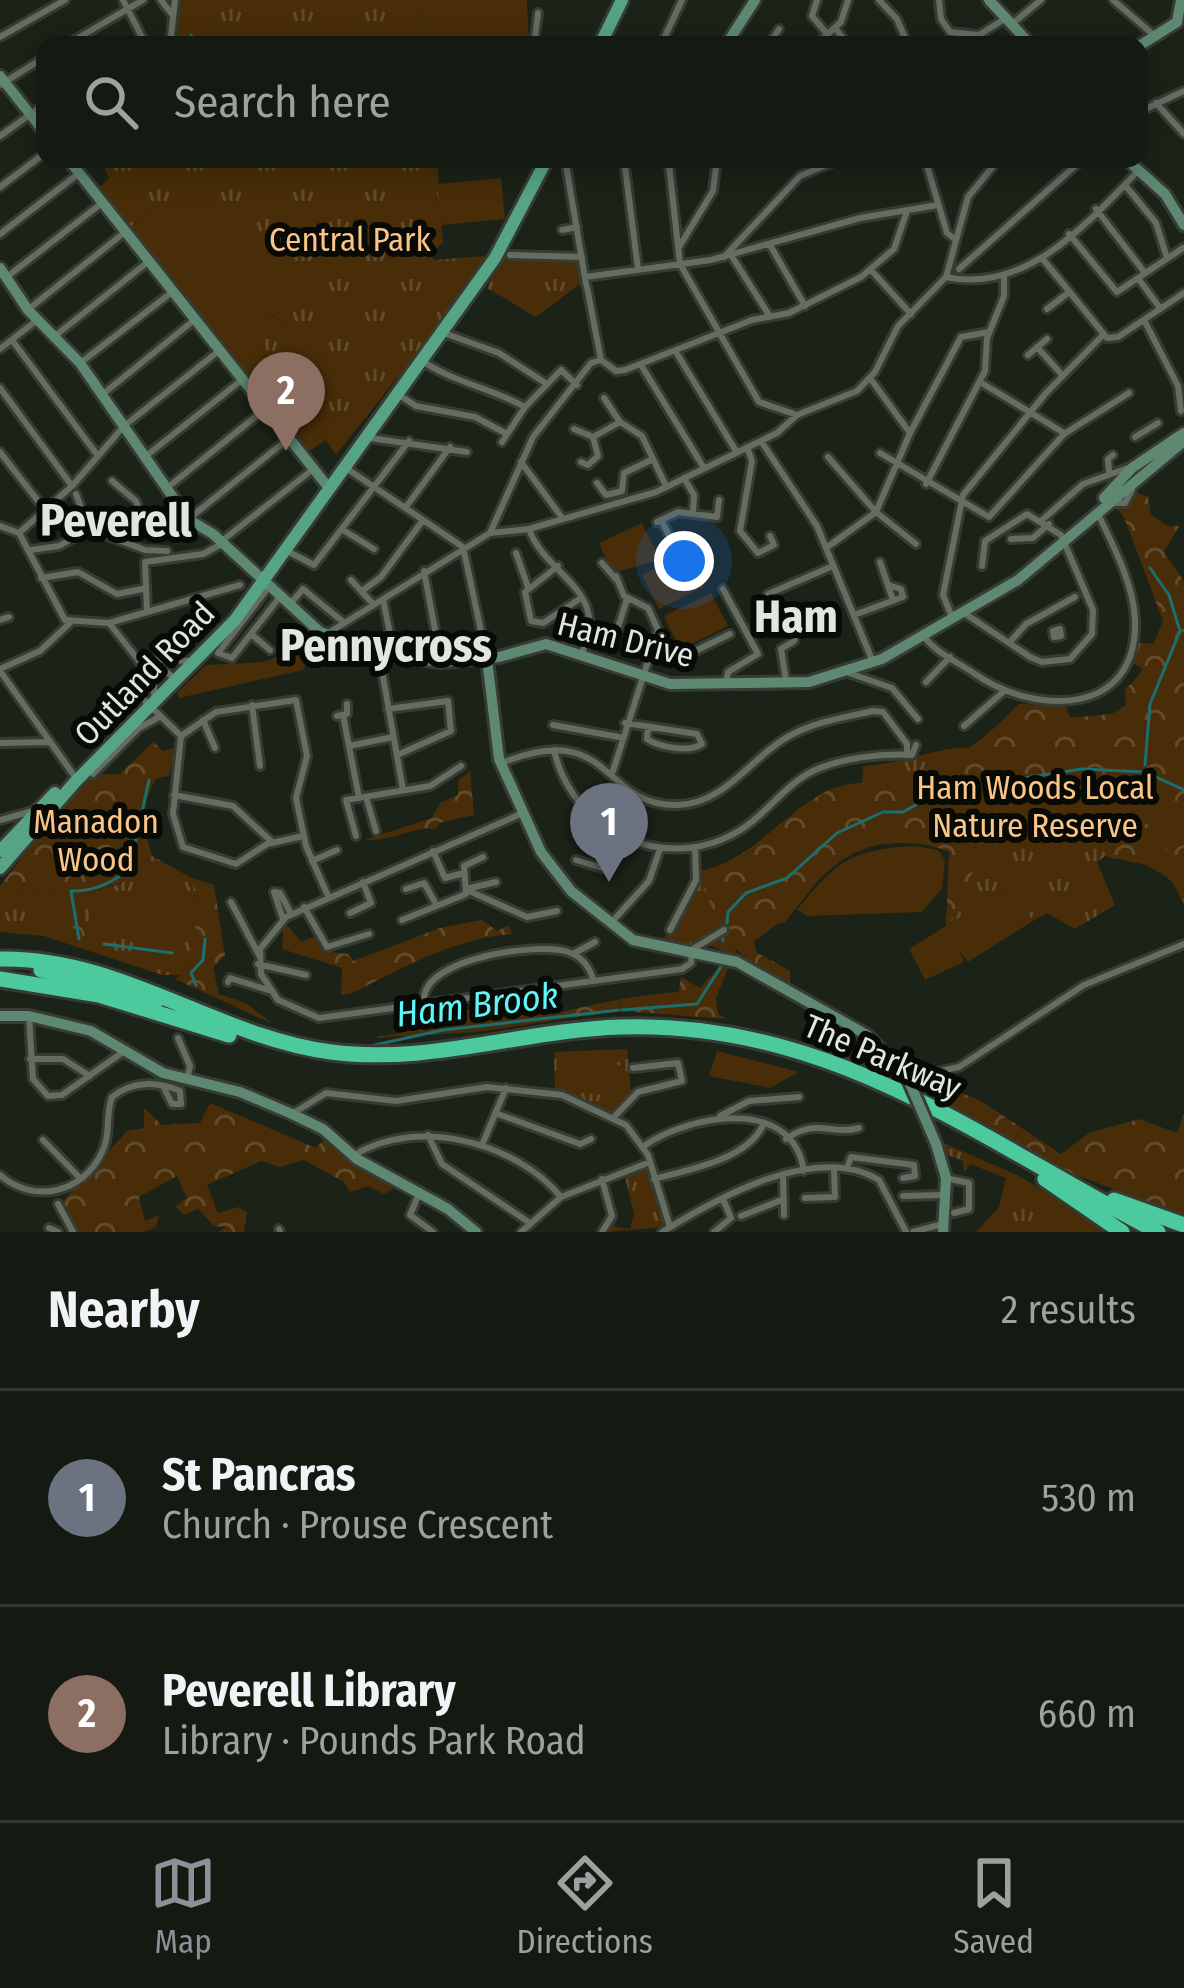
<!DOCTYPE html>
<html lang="en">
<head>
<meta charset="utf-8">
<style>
	:root { --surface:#141a11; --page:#21271f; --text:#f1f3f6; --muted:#9da19f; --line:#333831; --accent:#8c9099 }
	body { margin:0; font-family:"Fira Sans Condensed",sans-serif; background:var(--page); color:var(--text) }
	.you { position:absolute; left:684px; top:561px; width:42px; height:42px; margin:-30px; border:9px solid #fff; border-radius:50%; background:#1a73e8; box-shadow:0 0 0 18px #1a73e833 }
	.badge { display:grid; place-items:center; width:78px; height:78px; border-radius:50%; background:var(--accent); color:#fff; font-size:39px; font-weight:700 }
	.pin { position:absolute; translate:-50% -99px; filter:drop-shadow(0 3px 6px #0008) }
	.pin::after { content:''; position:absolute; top:63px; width:42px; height:36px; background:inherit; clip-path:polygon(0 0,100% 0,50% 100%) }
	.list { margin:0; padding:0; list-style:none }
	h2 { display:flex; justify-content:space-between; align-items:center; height:156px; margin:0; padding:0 48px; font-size:51px }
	h2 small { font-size:39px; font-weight:400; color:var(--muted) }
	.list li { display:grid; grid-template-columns:78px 1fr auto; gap:36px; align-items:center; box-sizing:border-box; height:216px; padding:0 48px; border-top:3px solid var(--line) }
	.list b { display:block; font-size:45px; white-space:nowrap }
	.list p { margin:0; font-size:39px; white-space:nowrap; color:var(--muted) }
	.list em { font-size:39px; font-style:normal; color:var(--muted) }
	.icon { flex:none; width:66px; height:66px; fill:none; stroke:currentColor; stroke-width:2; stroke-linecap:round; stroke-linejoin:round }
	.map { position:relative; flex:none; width:1184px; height:1232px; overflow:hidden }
	.search { position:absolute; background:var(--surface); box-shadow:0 6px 30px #0003; left:36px; right:36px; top:36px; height:132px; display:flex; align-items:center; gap:30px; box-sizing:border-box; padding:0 42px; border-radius:24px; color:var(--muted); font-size:45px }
	.sheet { height:588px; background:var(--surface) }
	nav { display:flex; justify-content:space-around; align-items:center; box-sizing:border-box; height:168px; border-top:3px solid var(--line); background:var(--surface); font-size:33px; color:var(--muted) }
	nav a { display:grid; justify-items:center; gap:6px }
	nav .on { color:var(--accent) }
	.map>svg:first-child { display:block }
	.grass { fill:url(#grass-tufts) }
	.forest { fill:url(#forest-crowns) }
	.garden { fill:#482d08 }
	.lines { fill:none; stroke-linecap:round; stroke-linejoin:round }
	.stream { stroke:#1b6f71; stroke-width:3 }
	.street-casing { stroke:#363b34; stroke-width:12 }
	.secondary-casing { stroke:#363b34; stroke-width:16 }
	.primary-casing { stroke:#363b34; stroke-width:18 }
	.highway-casing { stroke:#363b34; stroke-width:21 }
	.street { stroke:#656c60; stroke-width:6 }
	.secondary { stroke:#5e8872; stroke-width:10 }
	.primary { stroke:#57a485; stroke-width:12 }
	.highway { stroke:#4dca9d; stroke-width:15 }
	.secondary-bridge-casing { stroke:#363b34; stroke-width:16; stroke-linecap:butt }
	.secondary-bridge { stroke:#5e8872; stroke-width:10 }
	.labels { text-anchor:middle; stroke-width:12; stroke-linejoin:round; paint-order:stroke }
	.park-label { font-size:33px; fill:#fcc588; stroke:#080a06 }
	.street-label { font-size:33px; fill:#e1e6df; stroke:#080a06 }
	.water-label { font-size:36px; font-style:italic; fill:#61f5fa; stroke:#080a06 }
	.district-label { font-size:45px; font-weight:bold; fill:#e1e6df; stroke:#080a06 }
</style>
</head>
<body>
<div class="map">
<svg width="1184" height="1232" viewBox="0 0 1184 1232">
	<defs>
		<pattern id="grass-tufts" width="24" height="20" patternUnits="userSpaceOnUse" patternTransform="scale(3)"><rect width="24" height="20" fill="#482d08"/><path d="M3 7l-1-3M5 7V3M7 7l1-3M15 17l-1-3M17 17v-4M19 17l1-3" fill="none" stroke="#624b2c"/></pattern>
		<pattern id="forest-crowns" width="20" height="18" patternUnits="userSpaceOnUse" patternTransform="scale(3)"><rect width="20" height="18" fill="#482d08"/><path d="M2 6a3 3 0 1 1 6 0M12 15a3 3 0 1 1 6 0" fill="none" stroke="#624b2c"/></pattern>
	</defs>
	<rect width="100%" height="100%" fill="#1b2217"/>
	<path class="grass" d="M181 0H419L418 45H175Z
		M108 159H437L443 243 430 253 434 260 484 256 482 271 336 455 245 319 264 311 284 322 246 231 234 239 158 207 129 228 100 187 109 178 103 165Z
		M502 258 577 261 584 281 536 317 487 288Z
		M1139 643 1184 645V905L1171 879 1146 865 1105 856 1097 862 1115 905 1075 929 1047 913 1033 921 1007 887 946 931 949 852 920 842 864 845 828 868 785 922 730 935 738 956 706 944 654 943 671 933 700 871C765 859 797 785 862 784L863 766C903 764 942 744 976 748L1019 704 1066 707 1070 718 1112 714 1127 705 1132 683 1143 669 1130 661Z
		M152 856 192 878 198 897 194 937 182 975H162L44 936 0 932V909L12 895 64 892 86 940 78 896 120 884Z
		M627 1049 631 1092 612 1113 555 1091 554 1052Z
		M941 1142 1019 1176 1112 1232H976L999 1207 1006 1178 970 1164 964 1173 963 1161 945 1154Z
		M647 1167 664 1227 607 1232 613 1226 630 1229 634 1214 625 1177 608 1179Z"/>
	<path class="forest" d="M1130 490 1148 497 1151 515 1168 526H1179L1164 552 1184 581V816L1132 805 1125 812 1150 826 1163 851 1184 845V905L1179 888 1149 862 1111 858 1110 850 1090 845 1080 830 1088 820 1085 809C1046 811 986 799 959 831L977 863 946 931 949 852C930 843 914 843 894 843 824 847 809 907 754 941L756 952 790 971V986C728 951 720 939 700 871 754 861 778 818 823 793 844 781 871 783 895 779 947 770 984 740 1019 704L1066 707 1069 718 1112 714 1126 706 1125 689 1140 676 1163 621 1124 517 1114 506Z
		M153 742 163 751 176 747 169 776 157 778C140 803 144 828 152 856L120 883 78 896 86 941 76 940 64 892 12 895 0 909V886L85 775 120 774Z
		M470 771 474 815 439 823 436 829C413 826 393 842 364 840L432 818 440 803 458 795V781Z
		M192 878 214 885 225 956 213 967 219 994 246 1003 273 1024 175 979 182 975 194 937 198 897Z
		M482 920 497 931 509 925 512 934C454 938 401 969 350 994L341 995 342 968 282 949 283 929 288 926 301 942 314 937 330 952 348 954 353 961 440 928Z
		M725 960 730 964 716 998 718 1014 727 1019 621 1011 619 1004V1011L476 1032 373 1038 440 1025 454 1011 547 1003 557 1013C601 1003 633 995 679 992L681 977 700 988Z
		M826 1017 876 1051 889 1076 813 1040Z
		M937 1083 981 1101 1061 1154 1089 1133 1139 1119 1177 1133 1184 1114V1214L1072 1174 922 1090Z
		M210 1103 316 1148 325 1138 348 1161 386 1179 393 1189 384 1194 369 1186 350 1192 344 1182 304 1160 280 1167 261 1161 207 1185 218 1213 239 1207 247 1213 244 1232H218L226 1227 214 1226 198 1209 185 1215 175 1207 187 1198 177 1176 139 1197 145 1221 159 1215 156 1227 144 1232H78L62 1202 127 1131 144 1128V1108L162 1125 200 1123Z"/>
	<path class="garden" d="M419 0H527L529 45H418Z
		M501 178 505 219 442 225 437 184Z
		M207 199 233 239 246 230 275 267 292 317 285 322 264 311 246 320 326 440 306 453 129 228 158 207Z
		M642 523 660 560 612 573 599 543Z
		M689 552 705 586 659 609 642 575Z
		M711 593 728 626 680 650 664 616Z
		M318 640 303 670 179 698 177 693 206 665 264 662Z
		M916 846 938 850 945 860 942 889 922 912 808 916 797 910C836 861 852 849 916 846Z
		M1008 887 1033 921 968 962 959 951 964 962 925 980 909 949Z
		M187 890 188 922 143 925 94 937 87 903 111 898 118 930 113 898 136 893 142 919 141 892Z
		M717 1051 799 1072 770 1088 709 1076Z
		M561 1059 625 1066 622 1097 557 1090Z"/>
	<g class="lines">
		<path class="stream" d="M191 35 197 45
			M224 45H268
			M1145 765 1150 704 1180 631 1169 595 1150 568
			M134 848 149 780
			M727 923 728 912 746 893 787 878 837 833 883 812H903L941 791 1082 769 1145 772 1184 790
			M722 936 723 941
			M79 939 71 891C95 892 116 881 134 865L133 852
			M104 944 172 953
			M196 985 191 973 203 960 205 939
			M622 1010 697 1004 722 965
			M342 1045 370 1046 443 1030 619 1010"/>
		<g class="street-casing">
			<path id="street" d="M123 0 146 45
				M161 0 171 13
				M817 0 812 16 828 35
				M879 0 897 19 908 45
				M939 0 941 19 950 32 979 35 1006 18
				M1113 0 1156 37
				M1012 24 1041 0
				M836 29 848 45
				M0 37 65 0
				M66 45 143 0
				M170 45 175 0
				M534 45 538 13
				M661 45 682 0
				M769 45 779 29
				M816 45 841 22 848 0
				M0 85 45 57
				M1156 103 1184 134
				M1139 112 1184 91
				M0 136 45 104
				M565 159 586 284
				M624 159 638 269
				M755 159 757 162
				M925 159 947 233 956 240
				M669 165 680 264 759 402 797 415
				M1125 185 1156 223 1167 258
				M0 187 45 153
				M1096 209 1145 273
				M562 230 577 227
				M0 234 78 174
				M1069 234 1117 292 1183 248
				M770 245 805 306
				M679 247 713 191 717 159
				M510 255 582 257
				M731 255 769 315
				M724 257 800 176 841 159
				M1042 258 1107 338 1118 337 1184 293
				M959 269 1083 159
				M871 270 911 314
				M8 276 102 203
				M585 277 711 260 860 218 938 205
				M946 277C1025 294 1086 225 1137 172
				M1138 278 1160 308
				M587 287 601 360
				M30 308 125 232
				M1047 309 1068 293
				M1144 320 1178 386
				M444 333 499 353 547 384
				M55 336 149 261
				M12 340 98 456
				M1037 347 1063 376
				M0 349 37 320
				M676 352 736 451
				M1028 355 1047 339
				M421 360C452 382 491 388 525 407
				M601 360 616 371 625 370 752 320 789 313 861 277 894 249 906 214
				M80 363 172 292
				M641 365 704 468
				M870 378 910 433
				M980 382 1064 433
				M1178 386 1181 411
				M0 388 72 486
				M103 394 193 321
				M399 395 416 406 475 417 507 434
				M604 398 620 422 642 436 666 486
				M574 429 593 437 620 422
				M1135 437 1158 423
				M370 438 467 452
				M761 441 817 526 873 662
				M502 442 525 407 561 370 577 385
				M747 447 752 461 740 531 758 553 774 545 770 536
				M0 452 45 510
				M880 453 989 517 1064 434 1129 393
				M146 456 243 379
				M828 457 876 512 916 544
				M521 462 563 519
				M581 462 588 465 598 456 593 437
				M346 468 463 547 487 659
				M1109 472 1108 459 1113 455
				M684 478 694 495 693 513
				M112 481 136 501 141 516
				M597 483 606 495 622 491 624 473 651 460
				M926 484 985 371 987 338 1004 296V278
				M167 488 264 410
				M76 494 89 529
				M1110 503H1125L1132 490
				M406 507 450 447
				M191 517 288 439
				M661 520 670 537
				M1041 521 1083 484 1128 468
				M657 522 678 512 717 517 719 500
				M0 526 19 533 65 620 109 623 154 680V694
				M529 529C546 577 611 589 582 653
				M343 530 374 549
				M19 533 72 486 124 426 220 350
				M490 533 533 437 591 363 601 360
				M109 534C140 513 140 517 171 524
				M1011 539 1033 538 1049 524
				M223 540 312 470
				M826 548 876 512 910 433 961 337 989 332
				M31 550 59 546 89 529 145 550 167 551
				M289 552 314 565 409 441
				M516 553 528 587
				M880 562 893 600
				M602 563 617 580
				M558 566 525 592 531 621 543 623 581 598
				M424 571 441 662
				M41 578 78 572 117 594 142 589
				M351 580 373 604
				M268 588 218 653 232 658 279 598
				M723 589 758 654 728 672 726 684
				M362 591 381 577 423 520
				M768 594 833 566
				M383 599 394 654
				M291 603 303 589 342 621
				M147 612 145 562 203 554 222 544
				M964 613 1030 657 1042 662 1070 659 1092 634 1093 610 1061 535 1027 514 985 541 982 566
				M854 615 903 597 901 589 888 585
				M952 617 943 595 963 495 1046 393 1102 336
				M0 620 9 617
				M109 623 240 585
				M1060 629 1061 636 1054 637 1053 631Z
				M251 634 270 650
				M325 635 490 533 529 529 656 492 777 433 797 415 857 391 875 372 898 326 946 277 968 197 999 159
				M923 635C935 653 958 662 975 674 1036 716 1138 717 1135 620 1134 585 1113 545 1098 514
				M614 640 627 599
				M1009 643 1026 624 1075 597
				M379 654 403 790
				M651 655 679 659 730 634
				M139 659 189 661
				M147 668 165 671 178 681
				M0 669 40 651 70 623
				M0 671 73 774
				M849 673 892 688 918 719
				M786 680 781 649 794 641 799 625
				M926 682 950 657
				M145 701 181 736
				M252 705 260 766
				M388 709 448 701 451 731 397 755
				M343 715 359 798
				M337 716 347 714V704
				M203 720 215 748
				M625 723 697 734 702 744C689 753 659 747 647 739L648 727
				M553 725 619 737
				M964 726 1003 692
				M181 736 216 712 296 700 307 756 296 798 306 846 328 896
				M181 736 173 814 183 847 236 864 267 844 303 836
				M0 743 49 742
				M349 746 393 737
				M554 750C573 834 668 876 742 829 767 813 785 785 813 771 841 758 882 753 912 755L916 745
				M502 763C613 718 600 807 678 805 726 804 753 754 793 734 818 721 847 717 873 711L883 712 907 744V753
				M613 771 658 630 648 608 624 596 616 576
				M93 774 139 728 159 717
				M174 795 233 806 272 842
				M366 797 376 831
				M523 813 286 917 260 949 261 974 278 1000 319 1018 682 969 691 963 692 950
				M0 820 36 810
				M356 836 346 800 430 786 461 766
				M433 851 445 878 464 873
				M576 860 606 869 626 840
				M312 861 337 850
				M470 888 496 882
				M406 889 424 883 436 904
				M469 891 527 917 557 911
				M231 902 259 955
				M304 907 327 947 369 934
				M350 913 371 903 363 882
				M283 919 274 892 280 893 291 914
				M402 920 466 894 464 866 483 857
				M610 924 649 881 660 849
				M670 930 696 880 695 848
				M693 949 724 930
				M573 954 595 942
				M258 964 306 975
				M228 982 230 978 268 990
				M424 1000C423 958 538 942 568 952 581 956 589 966 593 979
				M29 1016 33 1079 48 1096 62 1095 123 1052
				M178 1038 190 1066 187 1080
				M30 1059H63L90 1076
				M910 1078 959 1067 1084 985 1184 944
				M292 1114 326 1093 396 1101 487 1087 562 1095 626 1125 648 1155 670 1227
				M498 1114 580 1144 591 1139
				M720 1116 749 1101 799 1097
				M614 1117 638 1092 682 1081 678 1063 633 1068
				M428 1135 442 1164 530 1223
				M786 1139C816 1117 832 1136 859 1128
				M43 1140 80 1178
				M482 1145 506 1088
				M644 1146C687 1116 792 1094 804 1171
				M353 1156C415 1116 516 1142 561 1197
				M847 1168 851 1157 914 1165 915 1176 903 1178
				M0 1175C33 1204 83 1194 102 1152 111 1135 105 1115 112 1097 132 1081 157 1081 180 1091L181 1104H172L163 1086
				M783 1176 784 1215
				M946 1178 969 1183V1209L954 1213
				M602 1179 612 1216 602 1232
				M654 1179C687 1170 747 1160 763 1125
				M420 1191 410 1215 433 1232
				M903 1196 943 1195
				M805 1198 835 1197 834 1170
				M58 1204 73 1232
				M741 1216 784 1199
				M49 1228 58 1232
				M279 1229 280 1232
				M521 1232 561 1197 650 1162
				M662 1232C717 1198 816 1142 879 1180L906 1232
				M714 1232 731 1218 723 1199
				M913 1232 943 1224"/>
		</g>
		<g class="secondary-casing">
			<path id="secondary" d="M989 0 1031 45
				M726 45 755 0
				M1139 46 1177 22 1181 0
				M0 76 45 133
				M68 159 328 487
				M1126 159 1165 194 1184 225
				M0 268 28 310 80 363 188 519 213 534 320 632 379 654 441 662 499 657 546 644 670 684 809 682 882 659 1018 580 1184 441
				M1104 498 1132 468 1184 433
				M487 659 499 759 541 852 571 891 633 940 737 962 867 1035 908 1079
				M0 1016H29L91 1031 163 1073 240 1092 292 1114 323 1129 357 1159 448 1209 476 1232
				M936 1144 946 1178 943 1232"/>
		</g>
		<g class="primary-casing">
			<path id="primary" d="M600 45 622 0
				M0 851 55 793
				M0 868 76 781 235 620 495 258 547 159"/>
		</g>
		<g class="highway-casing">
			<path id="highway" d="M0 959C121 957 214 1036 331 1052 429 1065 523 1030 621 1027 832 1020 980 1140 1158 1232
				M41 970 100 982 155 1003
				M0 979 99 995 229 1035
				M1045 1179 1122 1232
				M1114 1200 1184 1225"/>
		</g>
		<use href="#street" class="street"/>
		<use href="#secondary" class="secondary"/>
		<use href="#primary" class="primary"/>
		<use href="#highway" class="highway"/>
		<g class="secondary-bridge-casing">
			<path id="secondary-bridge" d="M908 1079 936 1144"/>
		</g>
		<use href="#secondary-bridge" class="secondary-bridge"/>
	</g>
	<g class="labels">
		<g class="park-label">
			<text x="350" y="251">Central Park</text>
			<text x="1035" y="799">Ham Woods Local<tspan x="1035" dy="38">Nature Reserve</tspan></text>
			<text x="96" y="833">Manadon<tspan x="96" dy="38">Wood</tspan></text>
		</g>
		<g class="street-label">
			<text transform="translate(626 639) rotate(14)" y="12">Ham Drive</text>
			<text transform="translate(144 673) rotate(-46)" y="12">Outland Road</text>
			<text transform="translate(883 1056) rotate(23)" y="12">The Parkway</text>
		</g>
		<g class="water-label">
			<text transform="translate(477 1004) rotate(-7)" y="13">Ham Brook</text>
		</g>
		<g class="district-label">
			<text x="116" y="536">Peverell</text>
			<text x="796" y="632">Ham</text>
			<text x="386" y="661">Pennycross</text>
		</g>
	</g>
</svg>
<div class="you"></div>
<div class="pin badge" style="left:609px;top:882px;background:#6b7280">1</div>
<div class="pin badge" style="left:286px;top:451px;background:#8d6e63">2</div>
<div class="search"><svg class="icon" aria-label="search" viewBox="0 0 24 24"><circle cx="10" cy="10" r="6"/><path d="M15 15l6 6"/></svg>Search here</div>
</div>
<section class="sheet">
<h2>Nearby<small>2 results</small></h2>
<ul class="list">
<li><span class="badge" style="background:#6b7280">1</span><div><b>St Pancras</b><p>Church · Prouse Crescent</p></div><em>530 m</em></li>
<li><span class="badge" style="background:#8d6e63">2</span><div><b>Peverell Library</b><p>Library · Pounds Park Road</p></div><em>660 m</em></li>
</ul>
</section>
<nav>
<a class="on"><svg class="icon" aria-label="map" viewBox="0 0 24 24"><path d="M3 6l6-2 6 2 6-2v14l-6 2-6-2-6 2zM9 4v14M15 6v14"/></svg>Map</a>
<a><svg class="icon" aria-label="directions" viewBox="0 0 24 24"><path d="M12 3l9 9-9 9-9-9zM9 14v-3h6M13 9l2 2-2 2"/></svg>Directions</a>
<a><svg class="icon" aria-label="saved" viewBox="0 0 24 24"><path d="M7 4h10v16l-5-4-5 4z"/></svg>Saved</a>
</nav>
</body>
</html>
